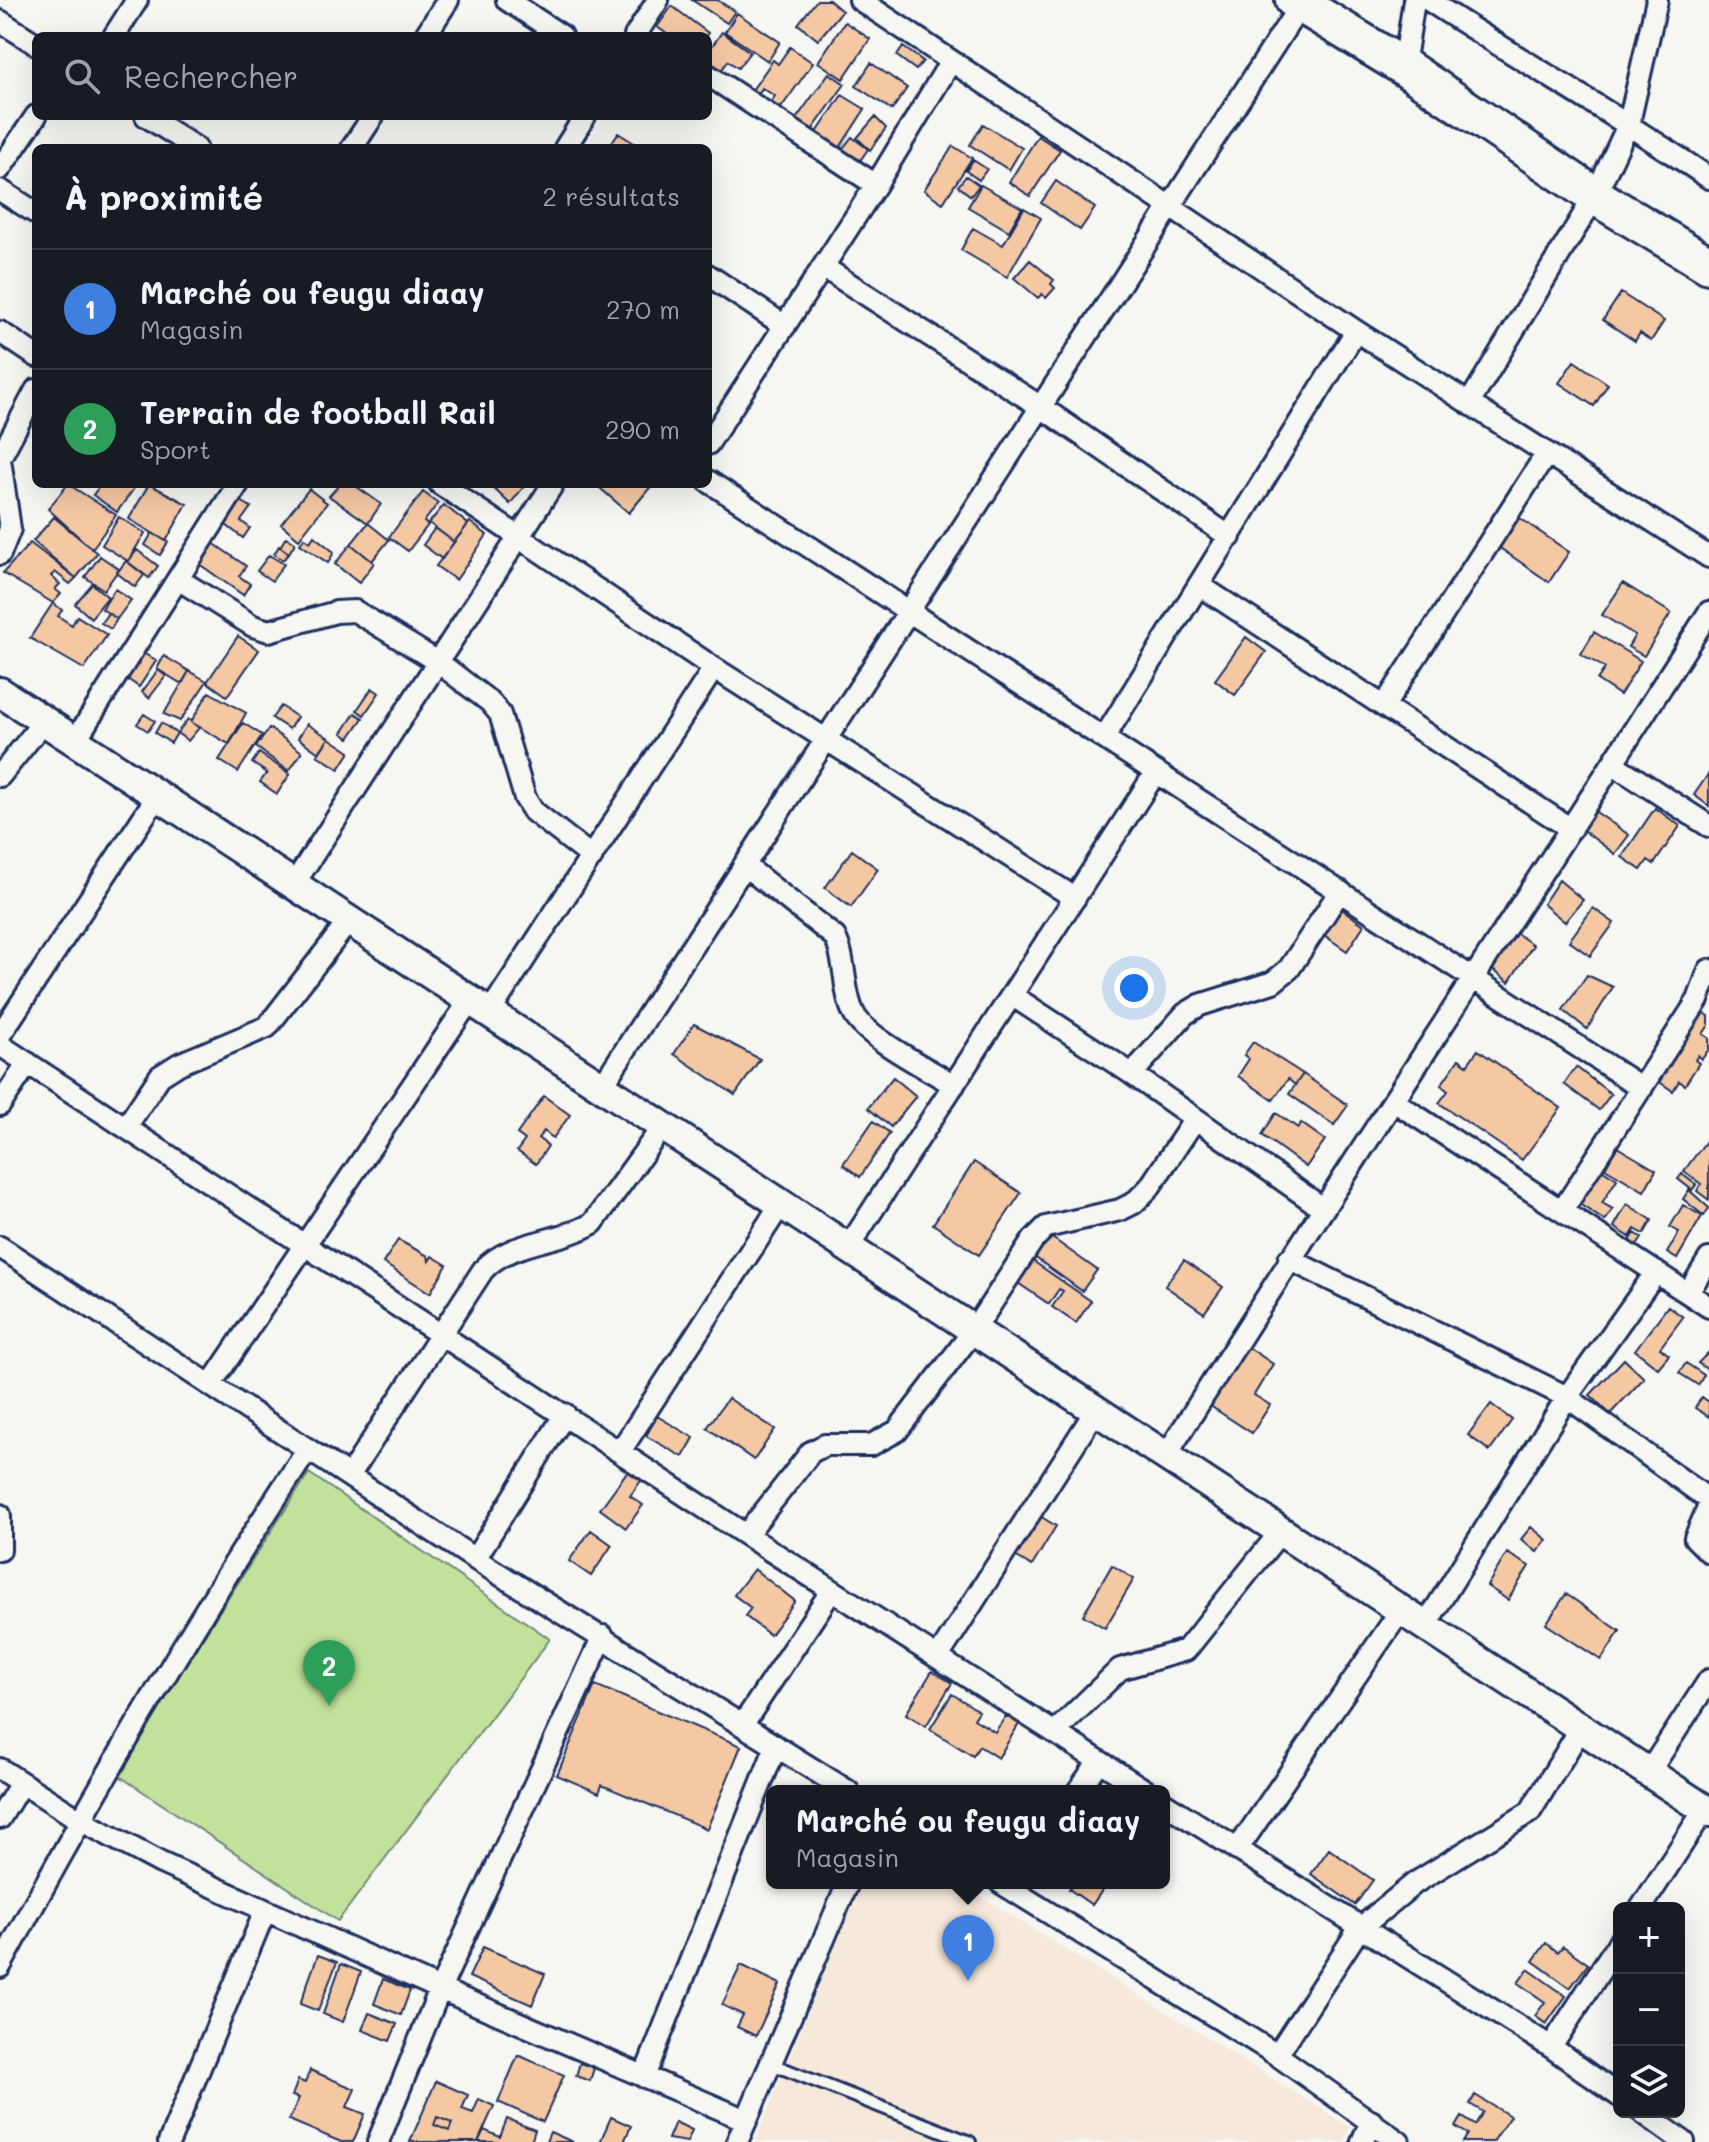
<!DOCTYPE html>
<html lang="fr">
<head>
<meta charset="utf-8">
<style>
	:root { --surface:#171b24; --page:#242831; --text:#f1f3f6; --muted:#9ea1a6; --line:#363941; --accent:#b45309 }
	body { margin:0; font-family:Mali,sans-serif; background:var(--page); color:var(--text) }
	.controls { position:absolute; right:24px; bottom:24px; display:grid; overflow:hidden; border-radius:12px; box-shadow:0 8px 32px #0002 }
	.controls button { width:72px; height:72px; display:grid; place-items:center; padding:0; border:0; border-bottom:2px solid var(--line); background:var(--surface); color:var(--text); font:40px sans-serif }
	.you { position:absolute; left:1134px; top:988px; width:28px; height:28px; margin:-20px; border:6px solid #fff; border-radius:50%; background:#1a73e8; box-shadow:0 0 0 12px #1a73e833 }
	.badge { display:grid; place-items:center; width:52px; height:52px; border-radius:50%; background:var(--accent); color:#fff; font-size:26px; font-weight:700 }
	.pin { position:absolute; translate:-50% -66px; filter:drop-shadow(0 2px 4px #0008) }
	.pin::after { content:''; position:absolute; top:42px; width:28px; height:24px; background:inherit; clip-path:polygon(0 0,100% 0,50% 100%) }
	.popup { position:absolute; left:766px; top:1785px; width:404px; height:104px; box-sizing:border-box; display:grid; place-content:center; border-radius:12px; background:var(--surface); filter:drop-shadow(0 2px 6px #0005); font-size:26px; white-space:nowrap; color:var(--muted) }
	.popup b { font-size:30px; color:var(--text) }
	.popup::after { content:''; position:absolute; left:50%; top:100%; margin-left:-16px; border:16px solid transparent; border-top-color:var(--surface) }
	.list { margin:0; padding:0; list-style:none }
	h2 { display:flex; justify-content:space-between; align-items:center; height:104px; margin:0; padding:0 32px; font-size:34px }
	h2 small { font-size:26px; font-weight:400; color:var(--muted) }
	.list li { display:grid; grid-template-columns:52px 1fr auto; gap:24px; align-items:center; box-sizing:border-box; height:120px; padding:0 32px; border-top:2px solid var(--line) }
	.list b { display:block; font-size:30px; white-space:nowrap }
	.list p { margin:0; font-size:26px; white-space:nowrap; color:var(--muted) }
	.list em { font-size:26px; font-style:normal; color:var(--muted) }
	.icon { flex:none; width:44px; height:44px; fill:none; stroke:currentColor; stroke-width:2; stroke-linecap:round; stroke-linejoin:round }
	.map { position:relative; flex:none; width:1709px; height:2142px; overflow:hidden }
	.search { position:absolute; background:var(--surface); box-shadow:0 8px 32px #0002; left:32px; top:32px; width:680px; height:88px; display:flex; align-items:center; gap:20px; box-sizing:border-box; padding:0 28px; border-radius:12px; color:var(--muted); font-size:30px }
	.panel { position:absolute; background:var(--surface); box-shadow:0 8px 32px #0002; left:32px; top:144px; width:680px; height:344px; border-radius:12px }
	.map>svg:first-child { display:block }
	.built { fill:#f6e8db }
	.green { fill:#c2e29b; stroke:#6e887c; stroke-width:2 }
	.building { fill:#f5c8a4; stroke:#1b2f5e; stroke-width:2 }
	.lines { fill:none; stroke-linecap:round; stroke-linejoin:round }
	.lane-casing { stroke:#1b2f5e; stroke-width:16 }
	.street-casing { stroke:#1b2f5e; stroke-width:26 }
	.secondary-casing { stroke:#1b2f5e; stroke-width:34 }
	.highway-casing { stroke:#1b2f5e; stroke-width:42 }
	.lane { stroke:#f6f6f2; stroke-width:10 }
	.street { stroke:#f6f6f2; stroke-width:20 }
	.secondary { stroke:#f6f6f2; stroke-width:28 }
	.highway { stroke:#f6f6f2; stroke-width:36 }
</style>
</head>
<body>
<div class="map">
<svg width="1709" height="2142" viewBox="0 0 1709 2142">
	<rect width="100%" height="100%" fill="#f6f6f2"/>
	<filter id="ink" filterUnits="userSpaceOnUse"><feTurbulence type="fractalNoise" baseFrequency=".0125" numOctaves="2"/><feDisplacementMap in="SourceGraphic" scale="16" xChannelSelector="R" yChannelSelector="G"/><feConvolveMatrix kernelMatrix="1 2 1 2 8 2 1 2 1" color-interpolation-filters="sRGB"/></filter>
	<g filter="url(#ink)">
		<path class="built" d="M861 1883H959L1350 2127 1344 2142H755Z"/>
		<path class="green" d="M309 1473 550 1639 338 1921 115 1773Z"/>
		<path class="building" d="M692 0H717L735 11 727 23Z
			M817 0H829L842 11 818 40 798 24Z
			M672 6 708 33 706 36H670L657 27Z
			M737 13 780 42 768 61 725 32Z
			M845 22 870 39 843 79 818 62Z
			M722 32 750 52 738 68 728 61 717 77 708 71V52Z
			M790 47 813 63 776 115 766 109 775 96 762 88 754 100 748 96 773 60 778 64Z
			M903 47 923 61 916 70 897 56Z
			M871 63 907 88 892 110 856 86Z
			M829 73 845 84 810 133 794 122Z
			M842 95 865 109 837 152 814 137Z
			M875 117 886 128 870 150 857 138Z
			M983 124 1022 148 1009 170 970 145Z
			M618 133 642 148H608Z
			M1038 136 1060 150 1030 196 1009 182Z
			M852 137 868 149 857 165 840 152Z
			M953 146 972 158 943 203 924 190Z
			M973 160 987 169 979 180 966 171Z
			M966 176 979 185 971 196 958 186Z
			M1056 181 1095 208 1080 230 1041 203Z
			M981 185 1022 208 1009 231 968 207Z
			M1024 208 1041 218 1007 277 961 250 973 228 1003 245Z
			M1030 260 1054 280 1051 284 1055 288 1046 298 1042 294 1038 298 1014 278Z
			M1621 293 1664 321 1651 341 1640 333 1635 341 1603 320Z
			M1574 361 1608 384 1594 406 1559 383Z
			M68 484 116 515 92 549 48 509Z
			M101 484H137L117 512 93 495Z
			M149 484 187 504 166 541 129 519Z
			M340 484H353L381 504 368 523 329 496Z
			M489 484H526L510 504Z
			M603 484H653L629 513 600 488Z
			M309 489 327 503 299 539 281 524Z
			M423 492 438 503 424 522 428 525 408 551 389 537Z
			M232 496 251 507 241 521 250 528 243 538 218 519Z
			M444 505 468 524 454 542 429 523Z
			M1514 514 1569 552 1549 582 1494 544Z
			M54 517 97 553 76 578 33 541Z
			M119 517 145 533 128 561 102 545Z
			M470 522 487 535 456 580 436 566Z
			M368 523 389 540 372 561 351 544Z
			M435 528 454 542 442 559 423 545Z
			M152 533 168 542 160 555 145 545Z
			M314 536 334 552 328 563 300 544 304 538 310 542Z
			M286 537 295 543 289 553 280 547Z
			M30 543 76 578 70 584 55 572 51 576 60 584 55 589 61 594 53 603 3 573Z
			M213 543 246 566 239 576 250 584 243 595 198 563Z
			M351 544 374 563 359 583 335 564Z
			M279 546 289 553 283 560 274 554Z
			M137 550 158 566 149 578 128 562Z
			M269 555 284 564 272 581 257 571Z
			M100 556 119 569 104 590 85 577Z
			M126 561 144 575 135 587 117 573Z
			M1623 583 1671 613 1644 656 1628 647 1635 635 1602 615Z
			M92 584 108 597 91 618 75 604Z
			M115 589 131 600 117 619 102 609Z
			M53 603 62 610 58 616 72 625 77 616 107 635 84 669 30 638Z
			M108 613 117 619 111 629 101 623Z
			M1594 632 1641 661 1620 695 1597 680 1605 668 1581 654Z
			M238 636 259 650 227 696 207 682Z
			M1246 637 1266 652 1235 695 1215 680Z
			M140 651 156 661 139 687 123 676Z
			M164 656 189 671 182 684 157 669Z
			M158 670 166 676 149 698 142 692Z
			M189 671 207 681 180 721 164 714Z
			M372 688 379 693 364 715 357 710Z
			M209 692 246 713 229 744 191 722Z
			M281 706 297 717 289 729 272 718Z
			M355 713 363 718 349 738 342 733Z
			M144 714 155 721 148 731 137 724Z
			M188 719 199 728 188 741 177 733Z
			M161 723 177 733 171 743 155 733Z
			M243 723 262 735 238 772 219 760Z
			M307 724 329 738 319 753 298 738Z
			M269 728 302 752 289 771 256 747Z
			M329 738 350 752 339 769 317 755Z
			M259 753 290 774 277 794 260 782 267 773 252 763Z
			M1709 773V806L1694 795Z
			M1655 808 1680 826 1654 864 1648 860 1641 870 1622 857Z
			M1593 810 1629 835 1615 854 1580 828Z
			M852 850 878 869 851 907 825 888Z
			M1559 880 1583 900 1565 922 1543 904Z
			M1339 907 1364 925 1347 951 1321 933Z
			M1593 908 1614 923 1590 956 1569 941Z
			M1512 930 1533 945 1509 982 1489 967Z
			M1587 975 1613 987 1587 1029 1563 1010Z
			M1701 1011 1709 1016V1025L1703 1034 1709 1038V1049L1702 1059 1698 1055 1695 1060 1699 1063 1685 1085 1679 1081 1673 1091 1655 1079Z
			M694 1024 760 1059 735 1095 674 1054Z
			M1253 1042 1303 1074 1295 1085 1288 1079 1273 1100 1238 1076 1249 1059 1244 1055Z
			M1478 1050 1561 1108 1522 1160 1439 1103 1448 1091 1441 1085 1459 1059 1467 1065Z
			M1576 1067 1611 1094 1599 1110 1564 1084Z
			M1303 1074 1348 1105 1334 1125 1289 1094Z
			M893 1077 916 1096 891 1127 868 1108Z
			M544 1096 570 1115 553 1138 544 1131 538 1138 548 1146 536 1164 517 1151 525 1140 517 1134Z
			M1276 1113 1298 1128 1301 1123 1325 1140 1306 1167 1262 1135Z
			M873 1121 890 1133 860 1177 843 1164Z
			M1709 1137V1200L1697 1191 1701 1184 1684 1171Z
			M1617 1147 1656 1170 1644 1191 1605 1168Z
			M974 1162 1021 1193 979 1255 933 1224Z
			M1600 1168 1617 1179 1602 1203 1613 1209 1605 1221 1578 1203Z
			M1682 1174 1696 1185 1692 1190 1678 1179Z
			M1689 1190 1709 1208 1704 1216 1683 1199Z
			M1627 1204 1652 1220 1644 1234 1635 1229 1630 1237 1614 1227Z
			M1683 1205 1702 1216 1677 1259 1667 1253 1679 1232 1670 1227Z
			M1635 1233 1642 1238 1634 1250 1627 1245Z
			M1048 1235 1097 1270 1082 1291 1033 1256Z
			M398 1240 428 1256 429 1261 432 1256 447 1265 430 1293 383 1263Z
			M1027 1257 1091 1301 1076 1323 1052 1307 1063 1291 1059 1289 1049 1304 1012 1279Z
			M1184 1260 1223 1287 1204 1313 1165 1286Z
			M1668 1306 1683 1317 1660 1348 1669 1355 1658 1368 1635 1350Z
			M1239 1341 1273 1364 1254 1395 1270 1405 1252 1433 1201 1400Z
			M1709 1352V1369L1708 1370 1698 1363Z
			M1624 1359 1644 1378 1610 1414 1590 1395Z
			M1686 1363 1704 1375 1698 1385 1679 1373Z
			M1702 1397 1709 1402V1417L1695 1408Z
			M728 1398 775 1429 754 1460 707 1428Z
			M1491 1404 1512 1420 1490 1451 1468 1435Z
			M657 1416 694 1438 683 1457 646 1436Z
			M632 1465 645 1475 630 1496 643 1505 626 1528 600 1509Z
			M1040 1516 1056 1526 1032 1566 1015 1556Z
			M1531 1527 1547 1540 1537 1552 1521 1539Z
			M591 1530 612 1545 591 1576 569 1561Z
			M1507 1553 1529 1566 1508 1600 1487 1586Z
			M1112 1565 1134 1579 1105 1628 1083 1615Z
			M754 1569 795 1601 770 1635 745 1616 751 1608 734 1595Z
			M1566 1594 1620 1631 1601 1660 1546 1624Z
			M932 1671 952 1683 926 1726 906 1714Z
			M595 1685 741 1746 707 1829 602 1785 599 1793 557 1775Z
			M952 1694 979 1711 974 1719 995 1732 1006 1716 1019 1724 998 1758 979 1746 973 1756 930 1729Z
			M1329 1849 1373 1880 1355 1905 1311 1874Z
			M1074 1883H1107L1092 1905 1069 1889Z
			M1546 1943 1558 1952 1563 1946 1588 1964 1570 1988 1533 1961Z
			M483 1947 545 1974 532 2005 469 1977Z
			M318 1955 337 1962 318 2011 300 2004Z
			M341 1964 361 1972 343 2022 323 2014Z
			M741 1965 780 1984 756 2036 737 2027 743 2015 722 2005Z
			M1528 1969 1566 1996 1546 2024 1535 2016 1545 2002 1518 1983Z
			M383 1979 410 1990 401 2015 374 2004Z
			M369 2013 397 2024 390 2041 362 2030Z
			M518 2055 564 2075 543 2122 498 2102Z
			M580 2063 594 2068 590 2081 576 2076Z
			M310 2070 355 2089 347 2107 365 2114 353 2142H341L289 2120 299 2098 292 2096 298 2080 305 2083Z
			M436 2081 468 2095 462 2109 473 2113 479 2099 494 2106 478 2142H410Z
			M1475 2095 1510 2116 1493 2142H1463L1468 2134 1456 2127 1462 2117 1475 2125 1483 2112 1470 2104Z
			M437 2117 452 2123 449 2131 434 2125Z
			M611 2117 631 2126 624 2142H600Z
			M507 2119 535 2130 531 2142H478L484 2130 500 2137Z
			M675 2122 692 2130 687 2142 668 2139Z
			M550 2132 573 2142H546Z"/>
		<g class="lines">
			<g class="lane-casing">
				<path id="lane" d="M769 2063 970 2142"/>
			</g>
			<g class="street-casing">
				<path id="street" d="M507 0 562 36
					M860 0 1356 331 1709 557
					M1428 0C1521 61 1617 115 1709 178
					M0 21 36 44
					M114 36 137 0
					M425 36 448 0
					M635 36 658 0
					M1404 67 1414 0
					M708 75 876 185
					M146 116 196 148
					M352 148 373 116
					M565 148 585 116
					M0 169 36 116
					M0 190 36 213
					M823 267 1041 407 1230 537
					M708 275 785 326
					M0 332 36 356
					M1470 402 1595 196 1629 123 1657 0
					M708 444 876 185 951 61
					M0 458 36 390
					M0 459 10 529 0 554
					M708 481 1642 1088
					M440 484 714 668 1075 898
					M178 579 253 626 269 631 336 612 355 611 438 662 490 702 500 714 525 798 533 811 592 857
					M1199 585 1571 829
					M1384 706 1547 453
					M1104 738 1356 331
					M75 741 238 484
					M1613 764 1709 826
					M0 776 44 721
					M744 865 835 937C847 961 842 990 854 1014 865 1037 930 1070 954 1085
					M294 884 553 484
					M1013 996 1132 1074 1321 1207
					M490 1012 714 668
					M0 1035 158 795
					M0 1045 746 1535 1146 1791
					M1132 1074 1185 1014 1200 1005 1273 982 1289 969 1340 891
					M602 1086 1301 4
					M1395 1102 1709 1307
					M0 1105 28 1063
					M126 1127 160 1076 179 1064 267 1027 349 921
					M1562 1211 1698 1000 1709 970
					M0 1247 475 1559 848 1791
					M848 1248 1156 772
					M1289 1259 1567 1397 1708 1499V1508L1695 1538 1709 1552
					M1688 1293 1709 1259
					M211 1384 470 1000
					M621 1450 781 1204
					M1166 1456C1343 1172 1531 895 1709 612
					M349 1476 483 1270C510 1240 560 1243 593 1223L663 1126
					M0 1515V1550
					M746 1535 811 1452 825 1445H871L897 1431 974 1330 1033 1240 1046 1227 1120 1210 1134 1203 1149 1188 1195 1119
					M475 1559 565 1414
					M1425 1626 1567 1397 1656 1272
					M938 1657 1096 1410
					M743 1724 832 1590
					M1055 1732 1120 1669 1186 1650 1281 1531
					M0 1769 80 1820 161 1863 440 1989 746 2120
					M1649 1772 1709 1680
					M1078 1791 1099 1761
					M1164 1803 1551 2047 1619 2096
					M0 1818 21 1783
					M1237 1850 1401 1610
					M1001 1883 1277 2055 1399 2142
					M1641 1908 1705 1809
					M0 1967C95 1790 197 1617 308 1449
					M1551 2047 1619 1942
					M1277 2055 1359 1929 1415 1883 1530 1812 1581 1728
					M644 2077 776 1746
					M1642 2112 1684 2142
					M169 2142 265 1911
					M378 2142 440 1989 603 1636
					M737 2142 848 1883
					M1362 2142 1371 2121"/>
			</g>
			<g class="secondary-casing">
				<path id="secondary" d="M0 692 1709 1812"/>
			</g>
			<g class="highway-casing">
				<path id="highway" d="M1294 0 1404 67 1595 196 1709 265"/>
			</g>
			<use href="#lane" class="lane"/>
			<use href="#street" class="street"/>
			<use href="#secondary" class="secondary"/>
			<use href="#highway" class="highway"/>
		</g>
	</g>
</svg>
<div class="controls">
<button>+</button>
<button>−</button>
<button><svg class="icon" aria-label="layers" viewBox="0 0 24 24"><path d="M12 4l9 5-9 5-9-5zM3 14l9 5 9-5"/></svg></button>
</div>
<div class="you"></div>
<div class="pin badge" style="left:968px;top:1981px;background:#3f7fe0">1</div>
<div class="popup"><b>Marché ou feugu diaay</b>Magasin</div>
<div class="pin badge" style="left:329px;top:1706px;background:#2e9e5b">2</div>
<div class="search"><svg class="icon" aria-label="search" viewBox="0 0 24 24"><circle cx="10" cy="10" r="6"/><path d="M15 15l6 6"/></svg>Rechercher</div>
<section class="panel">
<h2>À proximité<small>2 résultats</small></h2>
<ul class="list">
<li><span class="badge" style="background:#3f7fe0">1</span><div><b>Marché ou feugu diaay</b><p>Magasin</p></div><em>270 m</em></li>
<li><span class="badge" style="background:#2e9e5b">2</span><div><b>Terrain de football Rail</b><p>Sport</p></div><em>290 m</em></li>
</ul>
</section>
</div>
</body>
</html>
